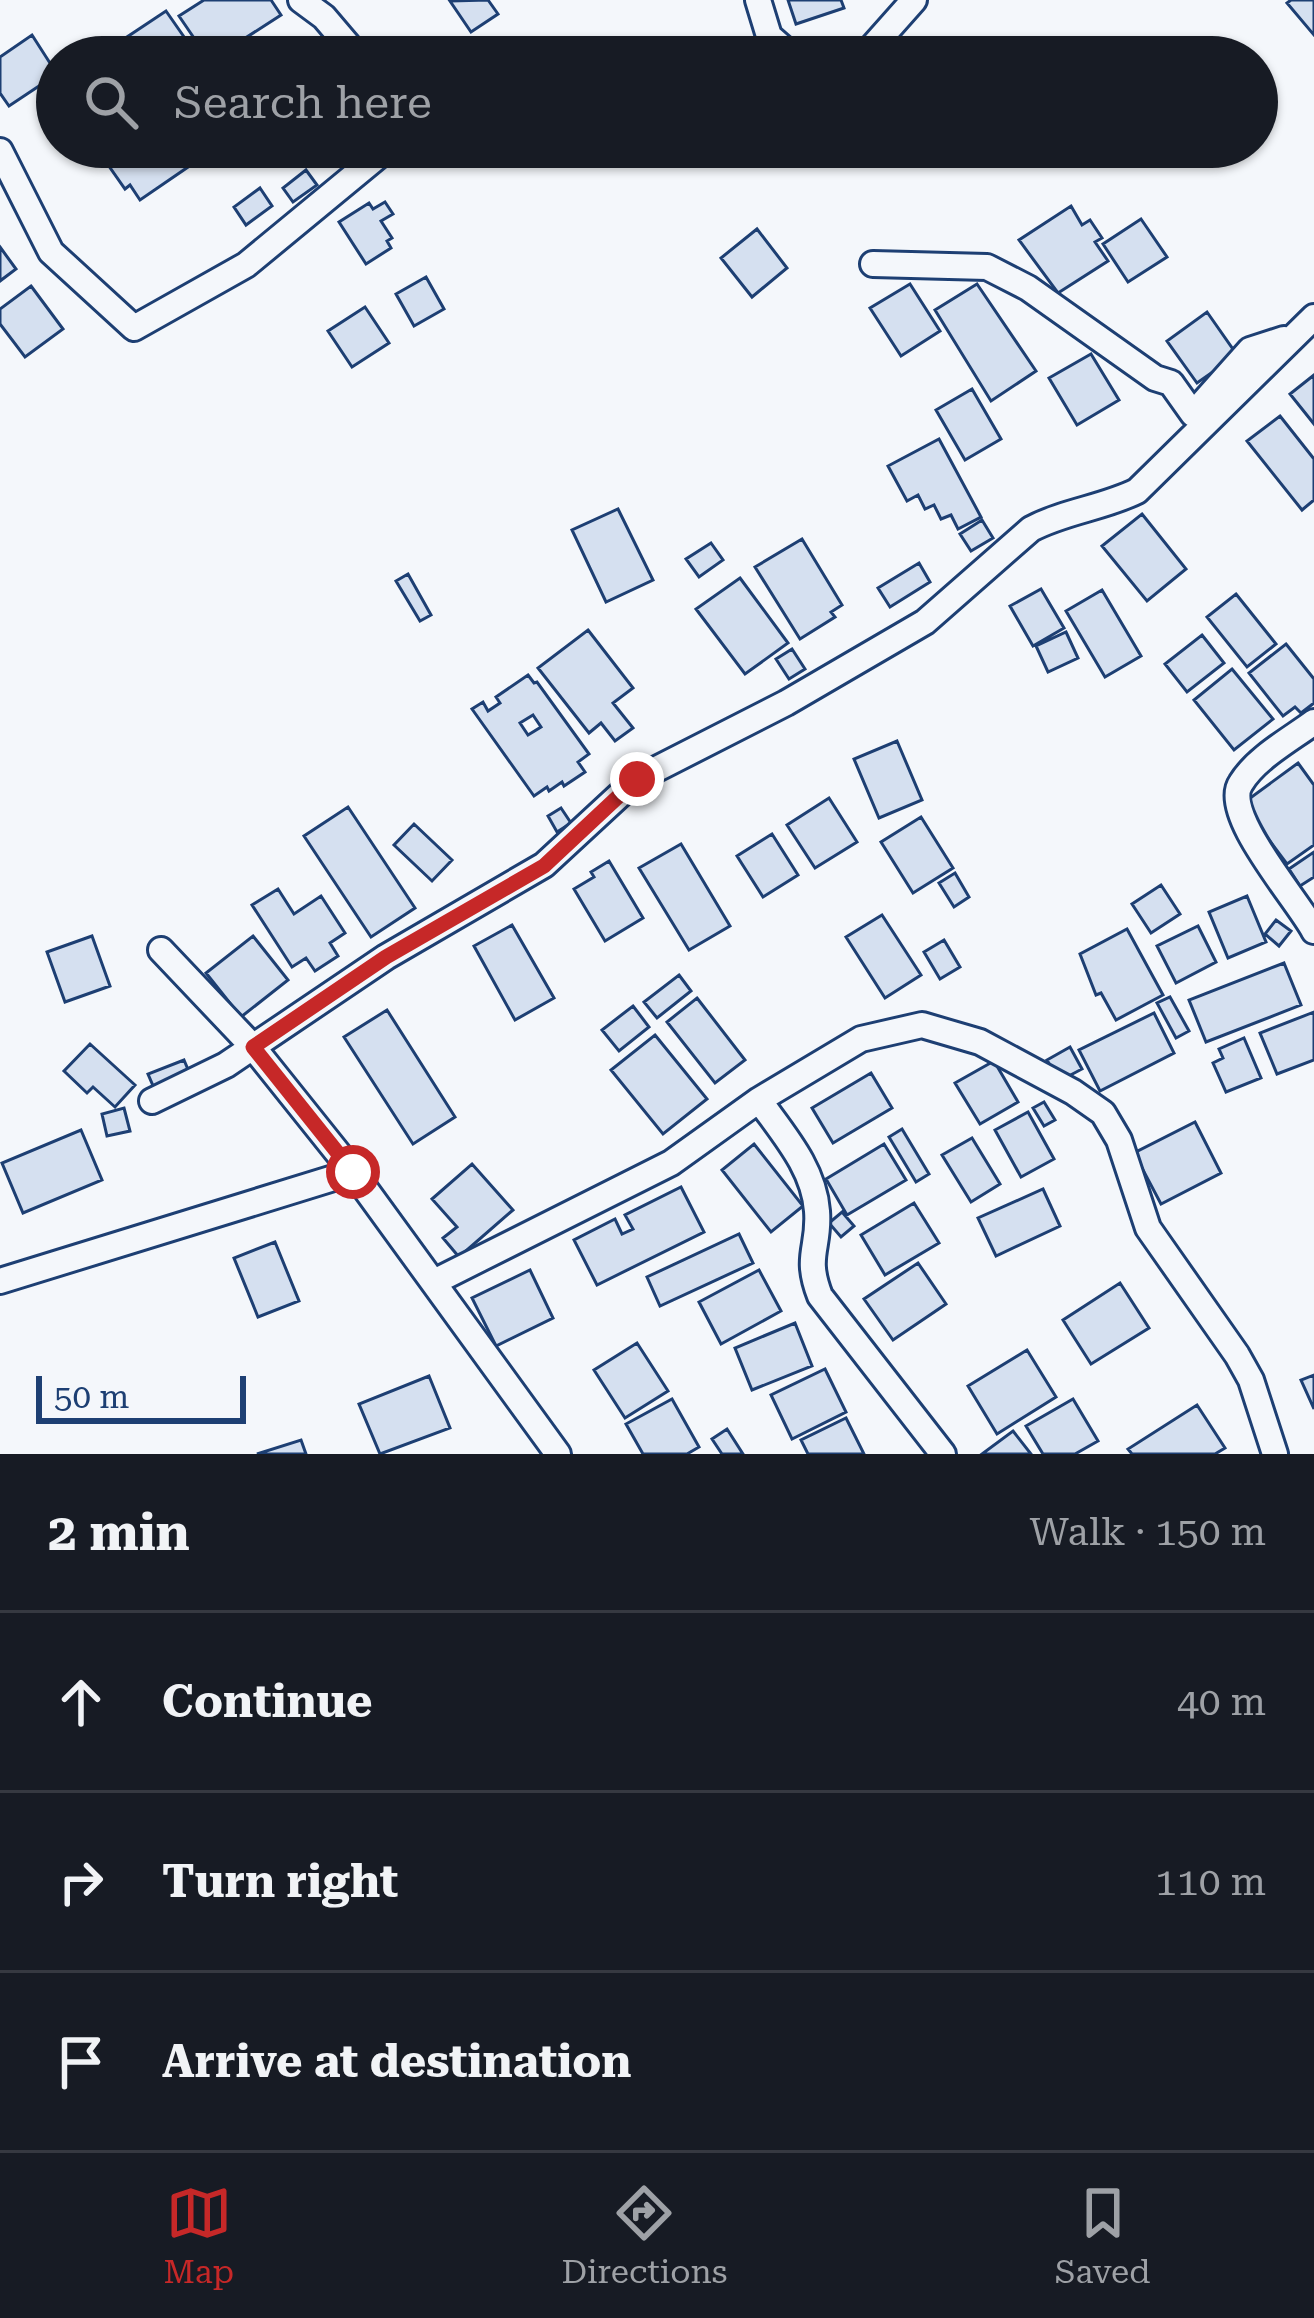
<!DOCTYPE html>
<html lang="en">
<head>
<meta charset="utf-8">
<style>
	:root { --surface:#171b24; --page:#242831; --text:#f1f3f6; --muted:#9ea1a6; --line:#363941; --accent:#c62828 }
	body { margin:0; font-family:"Roboto Serif",serif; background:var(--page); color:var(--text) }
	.scale { position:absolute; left:36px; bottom:30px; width:210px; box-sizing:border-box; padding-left:12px; border:6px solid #1d3f73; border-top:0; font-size:33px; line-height:42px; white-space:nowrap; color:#1d3f73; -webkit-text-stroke:9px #f4f7fb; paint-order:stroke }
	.stop { position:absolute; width:36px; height:36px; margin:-27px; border:9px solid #c62828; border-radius:50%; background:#fff }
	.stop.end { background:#c62828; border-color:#fff; box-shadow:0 3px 12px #0008 }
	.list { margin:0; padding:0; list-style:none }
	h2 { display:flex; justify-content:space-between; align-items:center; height:156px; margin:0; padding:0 48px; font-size:51px }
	h2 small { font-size:39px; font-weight:400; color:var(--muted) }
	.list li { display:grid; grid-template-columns:78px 1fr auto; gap:36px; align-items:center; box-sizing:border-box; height:180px; padding:0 48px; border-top:3px solid var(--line) }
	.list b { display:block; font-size:45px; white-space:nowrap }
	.list em { font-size:39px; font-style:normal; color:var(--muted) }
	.icon { flex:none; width:66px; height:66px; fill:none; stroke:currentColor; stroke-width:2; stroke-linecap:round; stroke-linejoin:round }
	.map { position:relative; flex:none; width:1314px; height:1454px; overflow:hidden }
	.search { position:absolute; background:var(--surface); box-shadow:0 3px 9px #0004; left:36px; right:36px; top:36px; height:132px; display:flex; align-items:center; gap:30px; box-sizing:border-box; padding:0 42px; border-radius:66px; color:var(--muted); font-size:45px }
	.sheet { height:696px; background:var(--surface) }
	nav { display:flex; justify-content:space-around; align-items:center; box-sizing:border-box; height:168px; border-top:3px solid var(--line); background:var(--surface); font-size:33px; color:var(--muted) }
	nav a { display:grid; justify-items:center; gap:6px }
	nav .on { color:var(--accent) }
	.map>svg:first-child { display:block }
	.building { fill:#d5e0f0; stroke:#1d3f73; stroke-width:3; fill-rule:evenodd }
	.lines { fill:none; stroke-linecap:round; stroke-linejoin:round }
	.street-casing { stroke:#1d3f73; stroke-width:30 }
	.street { stroke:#f4f7fb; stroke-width:24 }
	.route { stroke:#c62828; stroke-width:15 }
</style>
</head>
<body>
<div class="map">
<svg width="1314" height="1454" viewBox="0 0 1314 1454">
	<rect width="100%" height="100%" fill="#f4f7fb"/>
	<path class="building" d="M204 0H271L281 15 216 57H207L179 16Z
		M488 0 498 14 471 32 450 1Z
		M788 0H841L844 8 796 24Z
		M1291 0H1314V35L1287 3Z
		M166 11 198 57H136L124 39Z
		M32 35 57 74 9 106 0 93V57Z
		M651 39 664 57H626Z
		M104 147H174L188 167 140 200 130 185 125 189 104 159 109 155Z
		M306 170 317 185 293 202 283 188Z
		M260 188 272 206 246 225 234 207Z
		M385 202 393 214 381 221 392 238 387 241 391 248 366 264 339 222 369 203 373 209Z
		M1071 206 1082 225 1090 220 1102 238 1095 242 1108 261 1058 293 1019 240Z
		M1141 219 1167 257 1128 282 1103 244Z
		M757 229 787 268 752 297 721 258Z
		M0 247 16 269 0 281Z
		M426 277 444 309 414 326 396 294Z
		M910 284 940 331 901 356 870 308Z
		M977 284 1036 371 991 401 935 310Z
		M31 286 63 329 25 357 0 324V309Z
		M365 307 389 343 352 367 328 331Z
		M1207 312 1237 355 1197 383 1167 341Z
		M1091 354 1119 400 1077 425 1049 378Z
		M1314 375V424L1290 394Z
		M972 389 1001 439 965 460 936 410Z
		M1280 416 1314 459V500L1302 510 1247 441Z
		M939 439 981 517 958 529 951 515 941 519 934 505 925 509 918 495 907 501 888 466Z
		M618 509 653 580 606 602 572 530Z
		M1142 514 1186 569 1147 601 1102 546Z
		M982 520 993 538 971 551 960 534Z
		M802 539 842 605 831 612 835 617 800 639 755 567Z
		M711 543 723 560 699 577 686 559Z
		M919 563 930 582 890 607 878 588Z
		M408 574 431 615 420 621 396 581Z
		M740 578 788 643 745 674 696 609Z
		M1041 589 1064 628 1033 646 1010 606Z
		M1102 590 1141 656 1105 677 1066 611Z
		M1236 594 1276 644 1247 667 1207 617Z
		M588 630 633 688 613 703 633 728 615 741 601 723 589 733 538 668Z
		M1066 632 1078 658 1048 672 1036 646Z
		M1202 635 1224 663 1187 692 1165 664Z
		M1286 644 1314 679V703L1301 713 1295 707 1283 716 1249 673Z
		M792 649 805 669 789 679 776 659Z
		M1232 669 1273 719 1234 750 1194 700Z
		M528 675 534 683 537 682 589 754 578 762 585 772 564 786 562 782 549 791 547 787 534 796 472 709 483 702 488 711 500 703 496 697ZM533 715 541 727 528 735 520 723Z
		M897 741 922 800 879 818 854 759Z
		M1298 763 1314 785V845L1287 864 1242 804Z
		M829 798 857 842 815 868 787 825Z
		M348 807 415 908 371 937 304 836Z
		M561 808 571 823 557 832 548 816Z
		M921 817 953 868 913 893 881 842Z
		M414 824 452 860 432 881 394 845Z
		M772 834 798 875 763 897 737 856Z
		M681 844 730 926 689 950 639 868Z
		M1314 852V877L1300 886 1289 869Z
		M609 861 643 918 605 941 574 889 594 877 591 872Z
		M955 873 969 897 954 907 939 883Z
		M1161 885 1180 914 1151 933 1132 904Z
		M278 889 294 914 321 896 345 933 330 943 338 956 315 971 306 958 292 967 252 905Z
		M1247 896 1266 942 1228 958 1209 912Z
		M882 915 921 975 885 998 846 937Z
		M1276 920 1291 931 1279 946 1265 934Z
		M512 925 554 998 515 1020 474 946Z
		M1198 926 1216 962 1176 983 1157 946Z
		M1127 929 1163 995 1116 1020 1101 993 1096 995 1080 954Z
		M92 936 110 986 65 1002 47 952Z
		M253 936 288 980 241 1017 206 973Z
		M944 940 960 967 940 979 924 952Z
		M1284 963 1301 1005 1206 1042 1189 1000Z
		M679 975 691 991 657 1018 644 1002Z
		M1170 997 1189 1031 1176 1038 1157 1003Z
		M697 998 745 1060 715 1083 667 1022Z
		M633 1006 649 1027 619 1051 602 1030Z
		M387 1010 455 1117 413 1144 344 1037Z
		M1314 1012V1060L1277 1074 1260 1033Z
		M1154 1013 1174 1053 1100 1091 1079 1050Z
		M655 1035 707 1099 663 1134 611 1070Z
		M1244 1038 1261 1078 1226 1092 1213 1063 1223 1058 1219 1049Z
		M90 1044 135 1085 115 1107 93 1087 87 1093 64 1071Z
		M1070 1047 1082 1069 1059 1081 1047 1060Z
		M184 1060 192 1079 157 1095 148 1074Z
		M994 1061 1018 1102 980 1124 955 1083Z
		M871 1073 892 1108 833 1143 812 1108Z
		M1044 1102 1055 1120 1044 1126 1033 1108Z
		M124 1108 130 1131 107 1136 102 1114Z
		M1028 1112 1054 1159 1021 1177 995 1130Z
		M1195 1122 1221 1173 1161 1204 1134 1153Z
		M902 1129 929 1174 916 1182 889 1137Z
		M81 1130 102 1180 23 1213 2 1163Z
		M972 1138 1000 1184 971 1202 942 1155Z
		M754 1144 803 1206 771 1232 722 1170Z
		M884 1144 906 1180 847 1215 826 1179Z
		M472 1164 513 1210 459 1257 443 1238 457 1227 432 1199Z
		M681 1187 704 1232 597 1285 574 1240 615 1219 622 1234 633 1229 625 1215Z
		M1043 1189 1060 1226 996 1256 978 1218Z
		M914 1203 939 1243 885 1275 861 1235Z
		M842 1212 854 1226 841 1237 829 1223Z
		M739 1234 753 1263 660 1306 647 1277Z
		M275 1242 299 1301 258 1317 234 1258Z
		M918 1263 946 1304 893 1340 864 1299Z
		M530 1270 553 1318 496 1346 472 1298Z
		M759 1270 781 1311 721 1344 699 1302Z
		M1120 1283 1149 1328 1091 1364 1063 1320Z
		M795 1323 812 1366 752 1390 735 1348Z
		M637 1343 668 1391 625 1418 594 1370Z
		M1027 1350 1056 1397 997 1434 968 1386Z
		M825 1369 846 1412 792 1439 771 1395Z
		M1314 1375V1409L1301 1380Z
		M429 1376 450 1428 380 1454 359 1404Z
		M672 1399 699 1447 687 1454H643L626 1424Z
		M1073 1399 1098 1441 1075 1454H1043L1026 1426Z
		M1197 1405 1225 1448 1215 1454H1132L1128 1449Z
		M846 1418 864 1454H808L801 1440Z
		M727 1429 743 1454H722L712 1439Z
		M1013 1431 1031 1454H982Z
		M301 1440 306 1454H257Z"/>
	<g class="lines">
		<g class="street-casing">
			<path id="street" d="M301 0 324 17 358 57
				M758 0 769 36 793 57
				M858 57 867 53 914 0
				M0 151 51 252 134 328 246 265 389 147
				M873 264 987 267 1028 288 1155 378 1171 383 1193 414 1250 350 1284 339
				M1314 722C1291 739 1256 758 1241 783 1220 813 1297 899 1314 931
				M161 950 253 1047 353 1172 558 1454
				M759 1100C783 1134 814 1168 817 1211 820 1248 804 1255 820 1296L943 1454
				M152 1101 226 1065 386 957 544 865 637 779 786 703 925 622 1031 529C1065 511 1103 508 1137 491L1314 317
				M0 1281 353 1172
				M436 1281 671 1163 759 1100 861 1039 922 1025 980 1042 1073 1092 1103 1113 1119 1140 1148 1228 1237 1355 1251 1380 1275 1454"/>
		</g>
		<use href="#street" class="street"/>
	</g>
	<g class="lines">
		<path class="route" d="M353 1172 253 1047 386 957 544 866 637 779"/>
	</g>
</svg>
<div class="scale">50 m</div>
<div class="stop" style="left:353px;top:1172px"></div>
<div class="stop end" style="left:637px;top:779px"></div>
<div class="search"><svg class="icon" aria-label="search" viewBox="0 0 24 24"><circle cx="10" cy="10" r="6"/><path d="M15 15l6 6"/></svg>Search here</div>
</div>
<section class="sheet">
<h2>2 min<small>Walk · 150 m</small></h2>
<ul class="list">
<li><svg class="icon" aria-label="ahead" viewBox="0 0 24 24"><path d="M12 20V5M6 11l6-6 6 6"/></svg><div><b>Continue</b></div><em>40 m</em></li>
<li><svg class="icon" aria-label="right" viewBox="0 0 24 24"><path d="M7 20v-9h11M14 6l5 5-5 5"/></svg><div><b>Turn right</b></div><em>110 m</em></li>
<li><svg class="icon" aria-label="arrive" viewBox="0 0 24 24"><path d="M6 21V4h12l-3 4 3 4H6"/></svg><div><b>Arrive at destination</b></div></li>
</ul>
</section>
<nav>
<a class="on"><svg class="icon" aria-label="map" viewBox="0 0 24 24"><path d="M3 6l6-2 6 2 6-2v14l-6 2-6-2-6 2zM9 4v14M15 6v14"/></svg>Map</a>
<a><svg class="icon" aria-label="directions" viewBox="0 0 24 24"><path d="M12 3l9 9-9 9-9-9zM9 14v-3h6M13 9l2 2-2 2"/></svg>Directions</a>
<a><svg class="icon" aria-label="saved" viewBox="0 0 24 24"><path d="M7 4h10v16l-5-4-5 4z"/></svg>Saved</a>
</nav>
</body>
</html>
